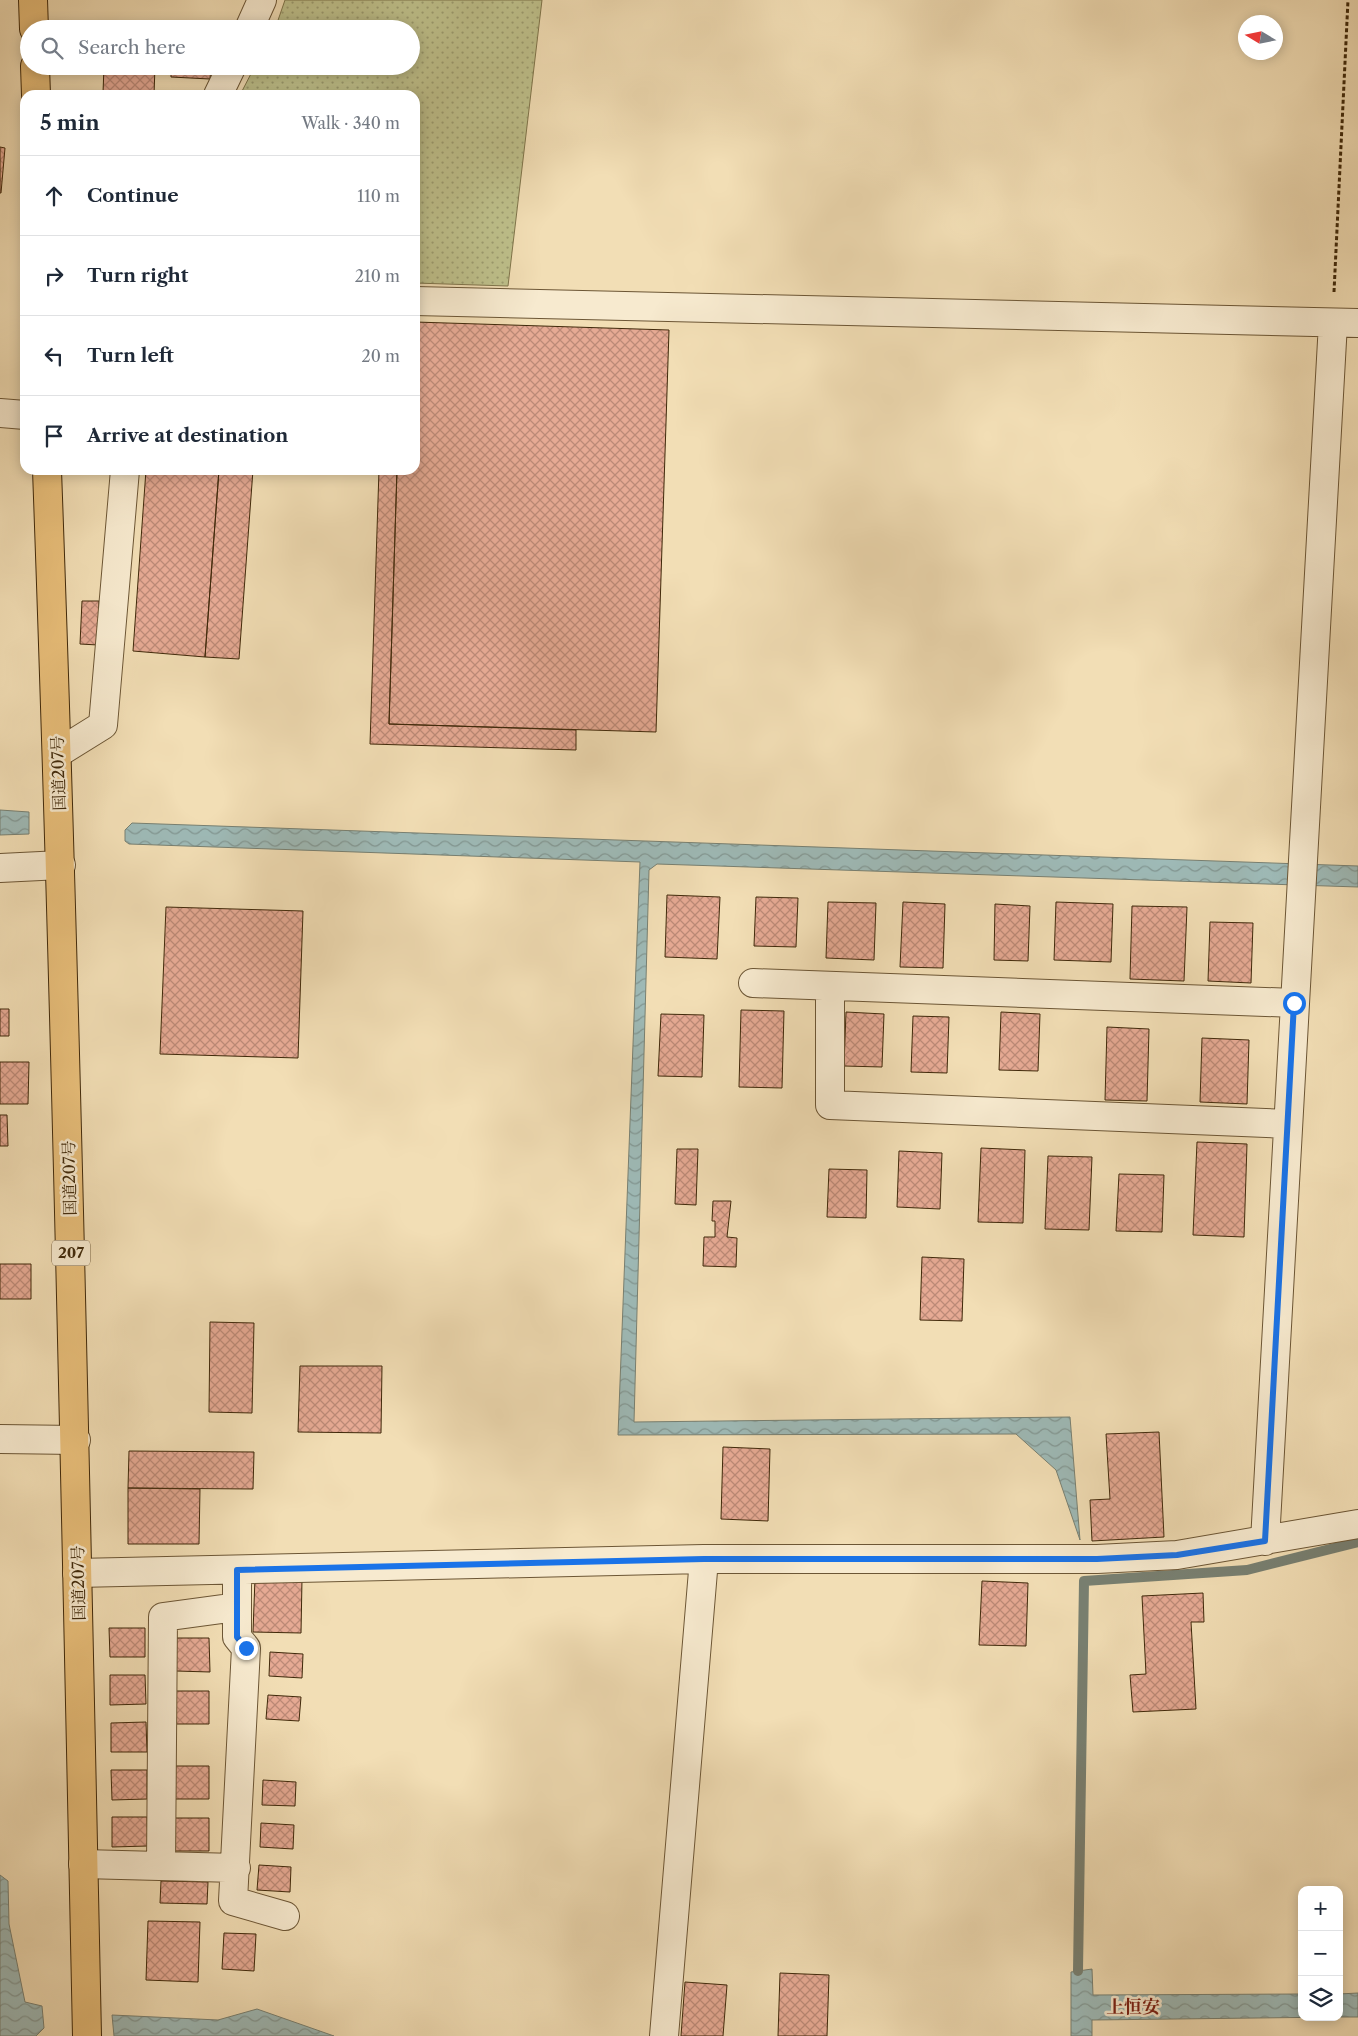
<!DOCTYPE html>
<html lang="en">
<head>
<meta charset="utf-8">
<style>
	:root { --surface:#fff; --page:#f2f2f3; --text:#1f2937; --muted:#747a83; --line:#e0e1e3 }
	body { margin:0; font-family:"Libre Caslon Text","Noto Serif JP",serif; background:var(--page); color:var(--text) }
	.controls { position:absolute; right:15px; bottom:15px; display:grid; overflow:hidden; border-radius:10px; box-shadow:0 2px 12px #0003 }
	.controls button { width:45px; height:45px; display:grid; place-items:center; padding:0; border:0; border-bottom:1px solid var(--line); background:var(--surface); color:var(--text); font:25px sans-serif }
	.compass { position:absolute; left:1238px; top:15px; width:45px; height:45px; border-radius:50%; background:var(--surface); box-shadow:0 2px 12px #0003; rotate:280deg }
	.stop { position:absolute; width:15px; height:15px; margin:-11px; border:4px solid #1a73e8; border-radius:50%; background:#fff }
	.stop.end { background:#1a73e8; border-color:#fff; box-shadow:0 1px 5px #0008 }
	.list { margin:0; padding:0; list-style:none }
	h2 { display:flex; justify-content:space-between; align-items:center; height:65px; margin:0; padding:0 20px; font-size:21px }
	h2 small { font-size:16px; font-weight:400; color:var(--muted) }
	.list li { display:grid; grid-template-columns:32px 1fr auto; gap:15px; align-items:center; box-sizing:border-box; height:80px; padding:0 20px; border-top:1px solid var(--line) }
	.list b { display:block; font-size:19px; white-space:nowrap }
	.list em { font-size:16px; font-style:normal; color:var(--muted) }
	.icon { flex:none; width:28px; height:28px; fill:none; stroke:currentColor; stroke-width:2; stroke-linecap:round; stroke-linejoin:round }
	.map { position:relative; flex:none; width:1358px; height:2036px; overflow:hidden }
	.search { position:absolute; background:var(--surface); box-shadow:0 2px 12px #0003; left:20px; top:20px; width:400px; height:55px; display:flex; align-items:center; gap:12px; box-sizing:border-box; padding:0 18px; border-radius:28px; color:var(--muted); font-size:19px }
	.panel { position:absolute; background:var(--surface); box-shadow:0 2px 12px #0003; left:20px; top:90px; width:400px; height:385px; border-radius:15px }
	.map>svg:first-child { display:block }
	.grass { fill:url(#grass-dots); stroke:#7f744a }
	.water { fill:url(#water-waves); stroke:#788072 }
	.lines { fill:none; stroke-linecap:round; stroke-linejoin:round }
	.stream { stroke:#788072; stroke-width:10 }
	.building { fill:url(#building-cross-hatch); stroke:#40290a }
	.street-casing { stroke:#6c5635; stroke-width:30 }
	.highway-casing { stroke:#40290a; stroke-width:30 }
	.path { stroke:#40290a; stroke-width:3; stroke-dasharray:4 2.5; stroke-linecap:butt }
	.street { stroke:#f7eacf; stroke-width:28 }
	.highway { stroke:#e9bf7a; stroke-width:28 }
	.route { stroke:#1a73e8; stroke-width:6 }
	.labels { text-anchor:middle; stroke-width:5; stroke-linejoin:round; paint-order:stroke }
	.shield { fill:#f7eacf; stroke:#776345; stroke-width:1 }
	.shield-label { font-size:15px; font-weight:bold; fill:#40290a }
	.street-label { font-size:16px; fill:#40290a; stroke:#f7eacf }
	.neighbourhood-label { font-size:18px; font-weight:bold; fill:#7a1f14; stroke:#f7eacf }
</style>
</head>
<body>
<div class="map">
<svg width="1358" height="2036" viewBox="0 0 1358 2036">
	<defs>
		<pattern id="grass-dots" width="8" height="8" patternUnits="userSpaceOnUse" patternTransform="scale(1.25)"><rect width="8" height="8" fill="#bec08b"/><path d="M2 2h.1M6 6h.1" fill="none" stroke="#9c9c70" stroke-width="1.8" stroke-linecap="round"/></pattern>
		<pattern id="water-waves" width="16" height="10" patternUnits="userSpaceOnUse" patternTransform="scale(1.25)"><rect width="16" height="10" fill="#9ebab7"/><path d="M0 5q4-4 8 0t8 0" fill="none" stroke="#829793"/></pattern>
		<pattern id="building-cross-hatch" width="8" height="8" patternUnits="userSpaceOnUse" patternTransform="scale(1.25)"><rect width="8" height="8" fill="#e6aa94"/><path d="M0 0l8 8M0 8l8-8" fill="none" stroke="#bc8a77"/></pattern>
	</defs>
	<rect width="100%" height="100%" fill="#f2deb5"/>
	<filter id="stains"><feTurbulence type="fractalNoise" baseFrequency=".004" numOctaves="4"/><feColorMatrix values="0 0 0 0 .2 0 0 0 0 .09 0 0 0 0 .02 0 0 0 .5 -.17"/></filter>
	<radialGradient id="worn" r=".72"><stop offset=".6" stop-color="#630" stop-opacity="0"/><stop offset="1" stop-color="#630" stop-opacity=".3"/></radialGradient>
	<path class="grass" d="M285 0H542L508 286 415 283V95H240L255 66H411V29H275Z"/>
	<path class="water" d="M0 810 29 812V834L0 835Z
		M132 823 1358 866V887L657 864 649 870 634 1422 1070 1417 1080 1540 1056 1470 1016 1434 618 1435 640 862 129 844 125 841V830Z
		M0 1875 8 1881 9 1924 25 2002 42 2006 44 2028 36 2036H0Z
		M1092 1969 1093 1995 1302 1994V2017H1339L1092 2020V2036H1071V1972Z
		M1358 1993V2017H1339V1994Z
		M257 2009 334 2036H114L112 2015 218 2020Z"/>
	<g class="lines">
		<path class="stream" d="M1078 1971 1084 1581 1247 1570 1358 1542"/>
	</g>
	<path class="building" d="M104 66H155L154 95H112V93H103Z
		M171 66H211L210 79 171 77Z
		M0 147 5 148 1 193H0Z
		M415 322 669 330 656 732 389 724 397 470H415Z
		M146 470H219L205 657 133 651Z
		M219 470H253L239 659 205 657Z
		M379 470H397L389 724 576 730V750L370 744Z
		M82 601H99L98 645 80 644Z
		M667 895 720 897 717 959 665 957Z
		M756 897 798 898 796 947 754 946Z
		M828 902 876 903 874 960 826 958Z
		M903 902 945 904 943 968 900 967Z
		M1056 902 1113 904 1111 962 1054 960Z
		M995 904 1030 906 1028 961 994 960Z
		M1132 906 1187 907 1184 981 1130 979Z
		M166 907 303 911 298 1058 160 1054Z
		M1210 922 1253 923 1251 983 1208 981Z
		M0 1009H9V1036H0Z
		M741 1010 784 1011 782 1088 739 1087Z
		M846 1012 884 1014 882 1067 844 1066Z
		M1001 1012 1040 1014 1038 1071 999 1070Z
		M661 1014 704 1015 702 1077 658 1076Z
		M913 1016 949 1017 947 1073 911 1072Z
		M1107 1027 1149 1029 1147 1101 1105 1100Z
		M1202 1038 1249 1040 1247 1104 1200 1102Z
		M0 1062H29L28 1104H0Z
		M0 1115H7L8 1146H0Z
		M1197 1142 1247 1144 1244 1237 1193 1235Z
		M981 1148 1025 1150 1023 1223 978 1222Z
		M677 1149H698L696 1205 675 1204Z
		M899 1151 942 1153 940 1209 897 1207Z
		M1048 1156 1092 1157 1089 1230 1045 1229Z
		M829 1169 867 1170 866 1218 827 1217Z
		M1119 1174 1164 1175 1162 1232 1116 1231Z
		M713 1201H731L727 1237 737 1238 736 1267 703 1266 704 1237H715V1221H712Z
		M922 1257 964 1259 962 1321 920 1320Z
		M0 1264H31V1299H0Z
		M210 1322 254 1323 252 1413 209 1412Z
		M300 1366H382L381 1433 298 1432Z
		M1159 1432 1164 1537 1092 1541 1090 1500 1110 1499 1106 1434Z
		M723 1447 770 1449 768 1521 721 1519Z
		M129 1451 254 1452 253 1489 128 1488Z
		M128 1488 200 1489 199 1544H128Z
		M255 1578 302 1579 301 1633 253 1632Z
		M982 1581 1028 1583 1026 1646 979 1645Z
		M1203 1593 1204 1622H1191L1196 1709 1133 1712 1130 1675 1146 1674 1142 1596Z
		M109 1628H145V1657H110Z
		M176 1638H209L210 1672 176 1671Z
		M270 1652 303 1654 302 1678 269 1676Z
		M110 1675H145L146 1704 110 1705Z
		M176 1691H209V1724H176Z
		M268 1695 301 1697 299 1721 266 1719Z
		M146 1722 147 1752H111V1723Z
		M175 1766H209V1799H175Z
		M111 1770H147V1799L112 1800Z
		M263 1780 296 1782 295 1806 262 1805Z
		M112 1817H147L148 1846 112 1847Z
		M175 1818H209V1851H175Z
		M261 1823 294 1825 293 1849 260 1847Z
		M259 1865 291 1867 290 1892 257 1890Z
		M161 1881 208 1882 207 1904 160 1903Z
		M148 1921 200 1922 198 1982 146 1980Z
		M224 1933 256 1934 254 1971 222 1969Z
		M780 1973 829 1975 827 2036H778Z
		M685 1982 727 1985 723 2036H681Z"/>
	<g class="lines">
		<g class="street-casing">
			<path id="street" d="M249 29 262 0
				M218 95 232 66
				M415 301 1358 323
				M0 413 25 415
				M58 753 103 725 125 470
				M0 868 61 865
				M753 983 1294 1003
				M830 986V1105L1288 1124
				M0 1439 76 1440
				M1265 1541 1333 323
				M237 1570V1637L246 1648 233 1901 285 1916
				M77 1573 704 1559H1097L1177 1555 1358 1524
				M83 1864 236 1868
				M161 1866 163 1617 237 1607
				M664 2036 704 1559"/>
		</g>
		<g class="highway-casing">
			<path id="highway" d="M33 0 34 29
				M35 66 36 95
				M47 470C66 992 76 1514 87 2036"/>
		</g>
		<path class="path" d="M1334 292 1348 0"/>
		<use href="#street" class="street"/>
		<use href="#highway" class="highway"/>
	</g>
	<g class="lines">
		<path class="route" d="M246 1648 237 1637V1570L704 1559H1097L1177 1555 1265 1541 1294 1003"/>
	</g>
	<g class="labels">
		<rect class="shield" x="52" y="1240.5" width="38" height="25" rx="4"/>
		<g class="shield-label">
			<text x="71" y="1258">207</text>
		</g>
		<g class="street-label">
			<text transform="translate(58 773) rotate(-92)" y="6">国道207号</text>
			<text transform="translate(69 1178) rotate(-91)" y="6">国道207号</text>
			<text transform="translate(78 1583) rotate(-91)" y="6">国道207号</text>
		</g>
		<g class="neighbourhood-label">
			<text x="1133" y="2013">上恒安</text>
		</g>
	</g>
	<rect width="100%" height="100%" filter="url(#stains)"/>
	<rect width="100%" height="100%" fill="url(#worn)"/>
</svg>
<div class="controls">
<button>+</button>
<button>−</button>
<button><svg class="icon" aria-label="layers" viewBox="0 0 24 24"><path d="M12 4l9 5-9 5-9-5zM3 14l9 5 9-5"/></svg></button>
</div>
<svg class="compass" viewBox="-18 -18 36 36"><path d="M0-13l5 13h-10z" fill="#e53935"/><path d="M0 13l5-13h-10z" fill="#747a83"/></svg>
<div class="stop" style="left:1294px;top:1003px"></div>
<div class="stop end" style="left:246px;top:1648px"></div>
<div class="search"><svg class="icon" aria-label="search" viewBox="0 0 24 24"><circle cx="10" cy="10" r="6"/><path d="M15 15l6 6"/></svg>Search here</div>
<section class="panel">
<h2>5 min<small>Walk · 340 m</small></h2>
<ul class="list">
<li><svg class="icon" aria-label="ahead" viewBox="0 0 24 24"><path d="M12 20V5M6 11l6-6 6 6"/></svg><div><b>Continue</b></div><em>110 m</em></li>
<li><svg class="icon" aria-label="right" viewBox="0 0 24 24"><path d="M7 20v-9h11M14 6l5 5-5 5"/></svg><div><b>Turn right</b></div><em>210 m</em></li>
<li><svg class="icon" aria-label="left" viewBox="0 0 24 24"><path d="M17 20v-9H6M10 6l-5 5 5 5"/></svg><div><b>Turn left</b></div><em>20 m</em></li>
<li><svg class="icon" aria-label="arrive" viewBox="0 0 24 24"><path d="M6 21V4h12l-3 4 3 4H6"/></svg><div><b>Arrive at destination</b></div></li>
</ul>
</section>
</div>
</body>
</html>
